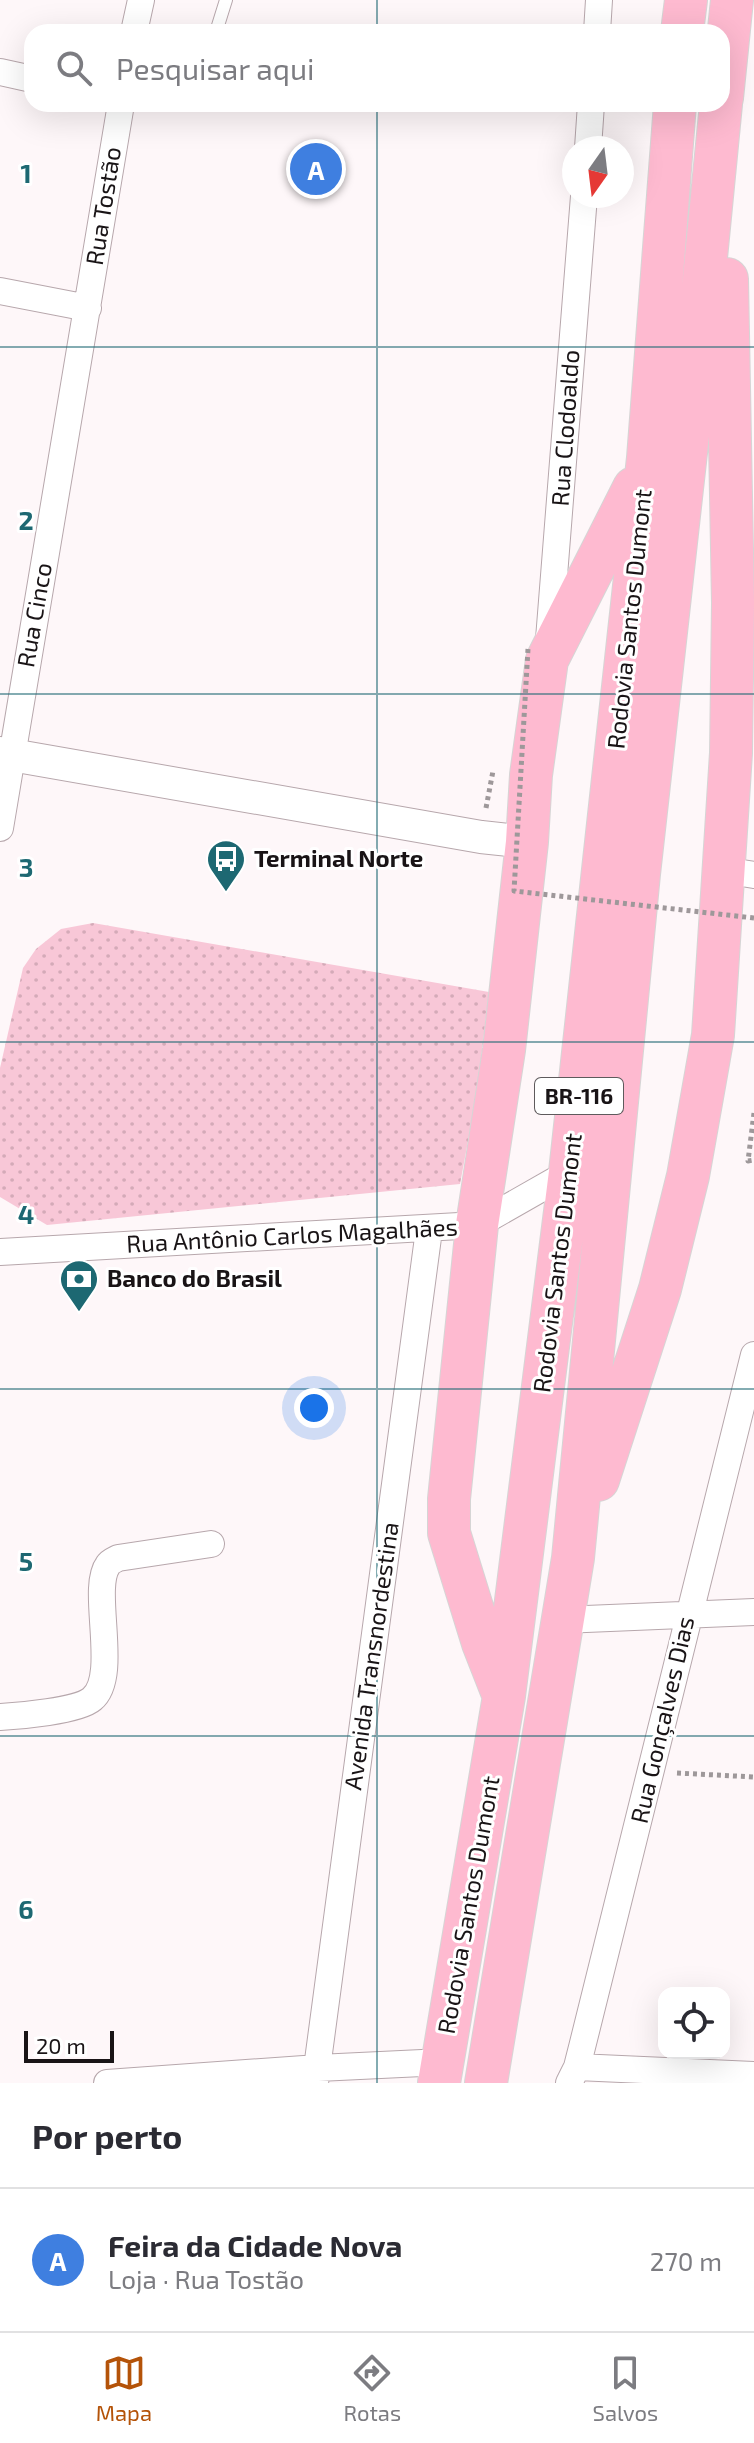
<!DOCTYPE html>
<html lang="pt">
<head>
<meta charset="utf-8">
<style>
	:root { --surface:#fff; --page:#f7f7f7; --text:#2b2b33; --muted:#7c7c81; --line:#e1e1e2; --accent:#b45309 }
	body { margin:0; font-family:"Exo 2",sans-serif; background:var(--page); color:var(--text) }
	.controls { position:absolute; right:24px; bottom:24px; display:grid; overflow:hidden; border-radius:16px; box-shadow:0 8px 32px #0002 }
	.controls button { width:72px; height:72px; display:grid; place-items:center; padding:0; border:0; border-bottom:2px solid var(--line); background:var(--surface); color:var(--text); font:40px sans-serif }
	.compass { position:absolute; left:562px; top:136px; width:72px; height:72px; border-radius:50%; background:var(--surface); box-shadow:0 8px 32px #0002; rotate:194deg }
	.scale { position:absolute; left:24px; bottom:20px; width:90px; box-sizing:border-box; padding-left:8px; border:4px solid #191416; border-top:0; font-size:22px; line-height:28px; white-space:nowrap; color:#191416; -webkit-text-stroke:6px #fff; paint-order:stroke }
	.you { position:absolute; left:314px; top:1408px; width:28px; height:28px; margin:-20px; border:6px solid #fff; border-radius:50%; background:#1a73e8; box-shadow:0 0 0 12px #1a73e833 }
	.badge { display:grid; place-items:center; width:52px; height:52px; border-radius:50%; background:var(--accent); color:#fff; font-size:26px; font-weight:700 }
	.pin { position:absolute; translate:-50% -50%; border:4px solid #fff; box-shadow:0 2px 8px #0006 }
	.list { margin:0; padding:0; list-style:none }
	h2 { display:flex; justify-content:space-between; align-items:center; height:104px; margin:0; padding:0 32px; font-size:34px }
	h2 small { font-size:26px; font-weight:400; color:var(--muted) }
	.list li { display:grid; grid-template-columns:52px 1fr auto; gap:24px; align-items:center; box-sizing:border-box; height:144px; padding:0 32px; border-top:2px solid var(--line) }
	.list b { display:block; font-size:30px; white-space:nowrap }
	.list p { margin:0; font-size:26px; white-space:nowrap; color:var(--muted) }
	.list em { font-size:26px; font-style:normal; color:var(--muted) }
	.icon { flex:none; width:44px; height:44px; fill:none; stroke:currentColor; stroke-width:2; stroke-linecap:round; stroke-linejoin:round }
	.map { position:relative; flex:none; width:754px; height:2083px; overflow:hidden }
	.search { position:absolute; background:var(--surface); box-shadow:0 8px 32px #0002; left:24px; right:24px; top:24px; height:88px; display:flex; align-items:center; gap:20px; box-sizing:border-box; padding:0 28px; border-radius:24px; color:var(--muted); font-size:30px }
	.sheet { height:248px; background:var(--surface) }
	nav { display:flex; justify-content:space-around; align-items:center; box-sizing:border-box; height:112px; border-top:2px solid var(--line); background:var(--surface); font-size:22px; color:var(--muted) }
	nav a { display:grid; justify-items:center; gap:4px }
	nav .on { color:var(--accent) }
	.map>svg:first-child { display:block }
	.park { fill:url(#park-dots) }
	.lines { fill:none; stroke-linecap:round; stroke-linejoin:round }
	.service-casing { stroke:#b7a7ac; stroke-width:14 }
	.minor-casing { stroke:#b7a7ac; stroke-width:28 }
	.tertiary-casing { stroke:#b7a7ac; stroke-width:34 }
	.trunk-casing { stroke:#d6d5d5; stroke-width:44 }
	.path { stroke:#9e989a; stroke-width:5; stroke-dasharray:4 4; stroke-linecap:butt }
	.service { stroke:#fff; stroke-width:12 }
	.minor { stroke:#fff; stroke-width:26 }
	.tertiary { stroke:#fff; stroke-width:32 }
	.trunk { stroke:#febad0; stroke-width:42 }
	.path-bridge { stroke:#9e989a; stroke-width:5; stroke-dasharray:4 4; stroke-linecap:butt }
	.grid { fill:none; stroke:#1d6872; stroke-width:2; stroke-opacity:0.55 }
	.labels { text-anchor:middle; stroke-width:6; stroke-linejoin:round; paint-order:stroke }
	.shield { fill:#fff; stroke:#5e5a5c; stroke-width:2 }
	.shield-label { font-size:22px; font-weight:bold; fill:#191416 }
	.street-label { font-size:24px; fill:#191416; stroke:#fff }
	.poi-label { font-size:24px; font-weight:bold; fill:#191416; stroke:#fff; text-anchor:start }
	.grid-label { font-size:26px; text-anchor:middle; font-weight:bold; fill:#1d6872; stroke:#fff; stroke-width:6; stroke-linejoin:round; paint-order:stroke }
</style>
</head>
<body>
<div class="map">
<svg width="754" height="2083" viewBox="0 0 754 2083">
	<defs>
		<pattern id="park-dots" width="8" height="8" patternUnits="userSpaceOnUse" patternTransform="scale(2)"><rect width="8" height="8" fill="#f8c7d7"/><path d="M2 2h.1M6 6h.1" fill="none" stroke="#d4aab8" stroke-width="1.8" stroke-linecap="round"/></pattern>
	</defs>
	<rect width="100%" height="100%" fill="#fef7f9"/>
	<path class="park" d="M93 923 489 992 477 1093 460 1184 47 1225 0 1197V1068L23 968 36 949 61 929Z"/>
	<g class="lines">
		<g class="service-casing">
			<path id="service" d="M216 32 226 0"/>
		</g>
		<g class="minor-casing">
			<path id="minor" d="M134 32 141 0
				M597 32 599 0
				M0 72 32 79
				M588 148 591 104
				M0 291 88 308
				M549 639 584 196
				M0 828 121 104
				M723 870 754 875
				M0 1252 477 1225 570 1172
				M562 1620 754 1612
				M0 1717C19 1716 78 1711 92 1699 120 1676 90 1589 108 1565 110 1561 115 1560 118 1558L211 1544
				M577 2067 754 2075
				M107 2083 318 2068 443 2062
				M315 2083 429 1230
				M569 2083 577 2067C637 1830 693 1592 754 1355"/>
		</g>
		<g class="tertiary-casing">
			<path id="tertiary" d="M0 753 481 837 527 842"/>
		</g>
		<g class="trunk-casing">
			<path id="trunk" d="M682 32 686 0
				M722 98 732 0
				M598 1480 660 1289 688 1176 713 1035 731 753 733 603 727 279
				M503 1694 483 1643 449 1533V1499L477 1225 504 1050 527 842 531 775 547 660 634 488
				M439 2083 504 1696 570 1172 648 458 675 104
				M486 2083 573 1558 639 874 694 381 721 104"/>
		</g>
		<path class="path" d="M486 808 493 771
			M754 1113 748 1161 754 1160
			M677 1773 754 1777"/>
		<use href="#service" class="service"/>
		<use href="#minor" class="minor"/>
		<use href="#tertiary" class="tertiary"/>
		<use href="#trunk" class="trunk"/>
		<path class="path-bridge" d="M528 649 514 891 754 918"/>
	</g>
	<path class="grid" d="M377 0V32M377 104V2083M0 347H754M0 694H754M0 1042H754M0 1389H754M0 1736H754"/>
	<defs>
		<g id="bus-pin" transform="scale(2)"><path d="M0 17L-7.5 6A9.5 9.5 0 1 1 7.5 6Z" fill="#1d6872" stroke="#fff"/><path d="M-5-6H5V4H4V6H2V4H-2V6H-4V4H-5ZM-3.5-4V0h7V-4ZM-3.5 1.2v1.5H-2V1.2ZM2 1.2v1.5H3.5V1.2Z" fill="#fff"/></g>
		<g id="bank-pin" transform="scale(2)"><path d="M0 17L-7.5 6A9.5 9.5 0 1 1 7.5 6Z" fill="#1d6872" stroke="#fff"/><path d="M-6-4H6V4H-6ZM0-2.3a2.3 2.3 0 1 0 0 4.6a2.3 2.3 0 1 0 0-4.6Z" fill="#fff"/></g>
	</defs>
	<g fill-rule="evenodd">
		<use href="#bus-pin" x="226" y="859"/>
		<use href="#bank-pin" x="79" y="1279"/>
	</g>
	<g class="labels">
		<rect class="shield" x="535" y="1078" width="88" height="36" rx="6"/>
		<g class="shield-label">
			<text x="579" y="1104">BR-116</text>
		</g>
		<g class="street-label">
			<text transform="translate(104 206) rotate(-81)" y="8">Rua Tostão</text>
			<text transform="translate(566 428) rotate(-86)" y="8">Rua Clodoaldo</text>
			<text transform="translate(35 615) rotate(-80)" y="8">Rua Cinco</text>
			<text transform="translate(630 619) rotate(-84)" y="8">Rodovia Santos Dumont</text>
			<text transform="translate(292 1236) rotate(-3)" y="8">Rua Antônio Carlos Magalhães</text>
			<text transform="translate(558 1263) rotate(-83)" y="8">Rodovia Santos Dumont</text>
			<text transform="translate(372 1656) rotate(-82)" y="8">Avenida Transnordestina</text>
			<text transform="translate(663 1720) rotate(-77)" y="8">Rua Gonçalves Dias</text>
			<text transform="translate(469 1905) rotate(-80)" y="8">Rodovia Santos Dumont</text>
		</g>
		<g class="poi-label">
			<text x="254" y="867">Terminal Norte</text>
			<text x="107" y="1287">Banco do Brasil</text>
		</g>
	</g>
	<g class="grid-label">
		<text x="26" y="183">1</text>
		<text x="26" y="530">2</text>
		<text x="26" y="877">3</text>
		<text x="26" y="1224">4</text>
		<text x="26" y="1571">5</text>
		<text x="26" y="1919">6</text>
	</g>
</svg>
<div class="controls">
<button><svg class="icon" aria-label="locate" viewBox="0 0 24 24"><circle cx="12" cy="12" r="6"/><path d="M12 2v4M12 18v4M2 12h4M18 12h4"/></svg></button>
</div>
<svg class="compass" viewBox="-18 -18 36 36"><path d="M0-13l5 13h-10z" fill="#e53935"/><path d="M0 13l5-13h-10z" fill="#7c7c81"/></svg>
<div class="scale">20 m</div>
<div class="you"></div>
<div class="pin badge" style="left:316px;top:169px;background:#3f7fe0">A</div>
<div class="search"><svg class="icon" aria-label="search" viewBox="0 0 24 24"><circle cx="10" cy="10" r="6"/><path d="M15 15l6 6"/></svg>Pesquisar aqui</div>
</div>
<section class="sheet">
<h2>Por perto<small></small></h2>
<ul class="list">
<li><span class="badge" style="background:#3f7fe0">A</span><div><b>Feira da Cidade Nova</b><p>Loja · Rua Tostão</p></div><em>270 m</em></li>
</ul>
</section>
<nav>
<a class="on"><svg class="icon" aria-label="map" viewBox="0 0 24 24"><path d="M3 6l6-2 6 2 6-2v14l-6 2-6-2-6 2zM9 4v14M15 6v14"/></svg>Mapa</a>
<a><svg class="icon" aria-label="directions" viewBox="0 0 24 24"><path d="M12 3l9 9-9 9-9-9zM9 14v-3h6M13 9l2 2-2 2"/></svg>Rotas</a>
<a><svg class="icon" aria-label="saved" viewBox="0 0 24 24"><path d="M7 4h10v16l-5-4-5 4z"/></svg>Salvos</a>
</nav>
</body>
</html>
